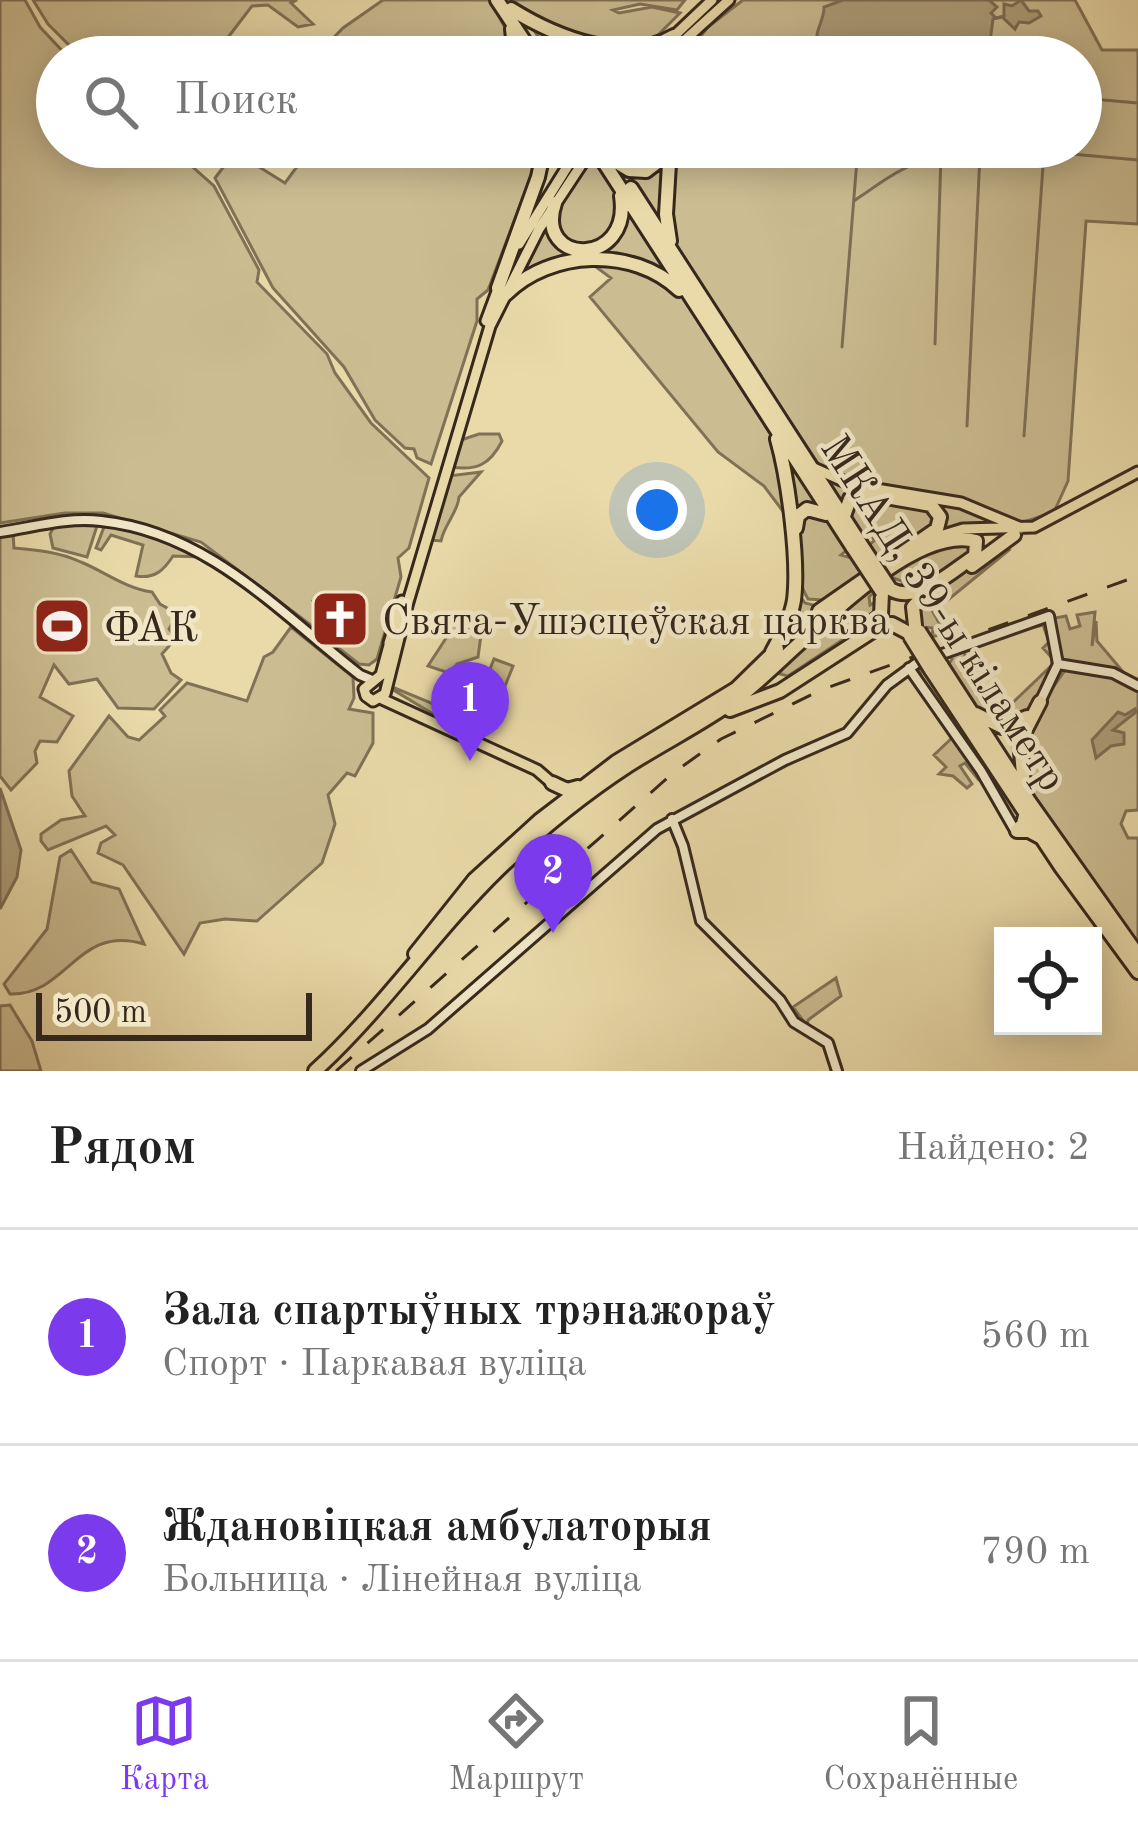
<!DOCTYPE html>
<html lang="ru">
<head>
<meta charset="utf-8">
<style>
	:root { --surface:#fff; --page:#f6f6f6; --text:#222; --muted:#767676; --line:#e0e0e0; --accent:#7c3aed }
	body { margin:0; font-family:"Old Standard TT",serif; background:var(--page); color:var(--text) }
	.controls { position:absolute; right:36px; bottom:36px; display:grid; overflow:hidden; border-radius:0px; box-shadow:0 6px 30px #0003 }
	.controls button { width:108px; height:108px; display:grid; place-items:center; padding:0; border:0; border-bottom:3px solid var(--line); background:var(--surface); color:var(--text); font:60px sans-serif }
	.scale { position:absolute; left:36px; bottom:30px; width:276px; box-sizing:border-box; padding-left:12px; border:6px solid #36281c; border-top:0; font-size:33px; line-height:42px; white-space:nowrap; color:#36281c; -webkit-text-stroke:9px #f1e7c7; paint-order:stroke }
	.you { position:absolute; left:657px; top:510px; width:42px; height:42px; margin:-30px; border:9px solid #fff; border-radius:50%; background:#1a73e8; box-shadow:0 0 0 18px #1a73e833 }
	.badge { display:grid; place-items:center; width:78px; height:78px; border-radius:50%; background:var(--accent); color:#fff; font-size:39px; font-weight:700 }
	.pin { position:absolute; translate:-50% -99px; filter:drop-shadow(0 3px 6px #0008) }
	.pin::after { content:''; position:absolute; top:63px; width:42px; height:36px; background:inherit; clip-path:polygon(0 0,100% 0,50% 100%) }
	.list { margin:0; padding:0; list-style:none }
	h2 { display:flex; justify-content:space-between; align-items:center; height:156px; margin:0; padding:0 48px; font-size:51px }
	h2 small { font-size:39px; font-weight:400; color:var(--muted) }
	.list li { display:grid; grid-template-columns:78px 1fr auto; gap:36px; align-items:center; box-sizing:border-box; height:216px; padding:0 48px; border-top:3px solid var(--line) }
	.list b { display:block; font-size:45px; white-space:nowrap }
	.list p { margin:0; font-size:39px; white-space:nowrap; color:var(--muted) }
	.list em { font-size:39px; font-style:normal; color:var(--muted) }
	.icon { flex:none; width:66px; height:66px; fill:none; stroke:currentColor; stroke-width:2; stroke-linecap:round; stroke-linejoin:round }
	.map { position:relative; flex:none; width:1138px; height:1071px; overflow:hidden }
	.search { position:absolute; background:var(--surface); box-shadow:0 6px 30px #0003; left:36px; right:36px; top:36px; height:132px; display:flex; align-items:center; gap:30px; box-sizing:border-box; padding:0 42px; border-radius:66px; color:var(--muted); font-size:45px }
	.sheet { height:588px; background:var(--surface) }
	nav { display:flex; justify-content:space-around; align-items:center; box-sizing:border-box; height:168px; border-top:3px solid var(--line); background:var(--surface); font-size:33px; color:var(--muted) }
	nav a { display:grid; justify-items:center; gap:6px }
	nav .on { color:var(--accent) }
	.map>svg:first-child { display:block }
	.green { fill:#cbbc91; stroke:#807256; stroke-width:3 }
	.water { fill:#ad9d79; stroke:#7d6e54; stroke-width:3 }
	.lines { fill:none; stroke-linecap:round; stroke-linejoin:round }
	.stream { stroke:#7d6e54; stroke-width:3 }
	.secondary-casing { stroke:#36281c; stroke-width:14 }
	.primary-casing { stroke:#36281c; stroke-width:15 }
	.highway-casing { stroke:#36281c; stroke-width:18 }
	.secondary { stroke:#f1e7c7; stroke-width:8 }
	.primary { stroke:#eadaa9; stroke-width:9 }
	.highway { stroke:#eadaa9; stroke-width:12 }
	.rail { stroke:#36281c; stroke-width:3; stroke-dasharray:21 21; stroke-linecap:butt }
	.highway-bridge-casing { stroke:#36281c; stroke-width:18; stroke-linecap:butt }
	.highway-bridge { stroke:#eadaa9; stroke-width:12 }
	.labels { text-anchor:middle; stroke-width:9; stroke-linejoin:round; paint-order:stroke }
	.street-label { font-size:42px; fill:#36281c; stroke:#f1e7c7 }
	.poi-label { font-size:42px; fill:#36281c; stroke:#f1e7c7; text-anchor:start }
</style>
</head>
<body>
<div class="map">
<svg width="1138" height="1071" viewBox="0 0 1138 1071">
	<rect width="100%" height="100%" fill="#eadaa9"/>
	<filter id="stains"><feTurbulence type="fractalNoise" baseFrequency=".00167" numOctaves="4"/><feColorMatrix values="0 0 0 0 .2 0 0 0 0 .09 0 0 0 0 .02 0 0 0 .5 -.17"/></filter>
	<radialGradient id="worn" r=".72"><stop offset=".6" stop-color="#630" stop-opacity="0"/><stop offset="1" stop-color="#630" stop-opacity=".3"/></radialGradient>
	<path class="green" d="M0 0H25L40 27 68 57H57V147H170L214 186 259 270 257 282 327 354 335 373 371 423 429 478 409 548 398 558 401 577 377 659 369 665 359 664 336 646 339 631 353 624 348 600 339 593 313 601 328 638 201 542 103 513H65L0 523Z
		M33 0H297L291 3 313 24 298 27 268 5 252 6 213 57H81L48 24Z
		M383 0H490L509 35 510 57H315L343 28Z
		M513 0H685L677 10 640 4 613 10 619 13 652 7 680 13 647 46C602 40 543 38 513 0Z
		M743 0H1075L1102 50H1138V224L1086 221 1068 481 1054 512 1021 523 977 506 852 483 823 471 680 256 671 236 673 147H1081V57H1052L1064 49 999 47 997 57H684L708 27Z
		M533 29H538L654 49 646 57H617L608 50 552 57Z
		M243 147H531L533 171 488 290 477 299V321L431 464 417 458 414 449 405 448 375 420 344 367 273 288 215 178 235 152 285 183 296 168 284 159 278 166Z
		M611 147H660L658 155 640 170 619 161Z
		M664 153 662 229 626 171 631 173Z
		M586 162 596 163 619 198 612 237 577 249 556 228 557 207Z
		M625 208 667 274 648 266 566 259 515 283 548 221 567 252 580 256 601 251Z
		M592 264 643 270 681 295 773 438 785 514 764 486 718 452 590 297 611 278Z
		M479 434H499L502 441C490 465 476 471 451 467L458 441Z
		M783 451 818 504 795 514 799 595 805 603 817 606 785 635 794 609Z
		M481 472 459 497C458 512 444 525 441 541L429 540 448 476Z
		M822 475 963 507 1011 526 937 534 944 515 862 490 849 495 843 507Z
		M857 497 927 505 938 521 823 600 808 599C795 578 792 533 803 512L827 517 847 550 841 555 852 558 874 541 872 534 864 539 848 516Z
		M55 525 97 526 87 557 53 548 50 534Z
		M111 525 149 534 202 557 173 556C164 570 155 579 136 576L143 545 111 535 101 550 96 548 104 527Z
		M13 533 14 548C37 550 59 552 81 562 105 572 125 588 152 592L160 604 178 614 169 629 176 638 162 654 171 673 181 680 154 709 118 708 97 679 69 684 54 665 40 697 73 716 57 742 40 741 35 751 37 763 11 790 0 776V535Z
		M961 540 976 551 917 591 896 587 904 582 891 577 869 597 870 605 879 600 877 617 788 676 780 674C796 628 912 555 961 540Z
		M1003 547 1009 550 933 612 945 633 932 637 933 628 923 627 916 617 921 600Z
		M1095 612 1092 646 1096 621 1097 641 1124 673 1116 668 1064 661C1057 651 1051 629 1055 618L1066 616 1070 629 1080 626 1077 615Z
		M446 620 481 635 478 657 457 664 449 673 428 666 450 632 442 623Z
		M1040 623 1047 627C1061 674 1049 702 1004 723L975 710 947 667 952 659 948 655 1010 634 964 652 975 690 1003 712 1052 665V658L1043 648 1049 642 1043 625 1013 633Z
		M291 627 353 677 354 698 349 709 373 713V743L355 776 347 773 328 795 335 824 322 863 257 921 225 919 200 923 184 954 123 865 98 853 101 843 115 835 106 826 48 850 41 841V834L61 820 85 816 72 796 69 771 109 716 128 737 139 740 165 716 160 710 187 683 247 701 264 657 273 652Z
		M494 659 513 666 501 696 482 689Z
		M920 666 1023 820 1014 826 984 772 921 678Z
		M1066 669 1115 678 1138 690V810L1126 811 1121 824 1128 838H1138V946L1028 790 1021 759 1030 720Z
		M392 679V687L429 702 484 735 455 727 390 688Z
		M954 736 980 775 978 779 965 763 960 766 972 784 967 788 953 776 939 774 946 767 934 755Z
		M71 850 92 882 119 889 144 944C76 924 68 996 10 994L4 984 47 929 60 857Z
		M836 978 841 996 808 1020 807 1026 793 1007Z
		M10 1005 32 1041 41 1071H0V1006Z"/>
	<path class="water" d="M843 0H989L997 7 991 13 996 18 1004 16V4L1012 6 1021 0 1029 11H1038L1041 16 1029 23 1019 22 1015 29 1002 17 993 19 988 57H870L866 46 862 57 861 48 846 43 837 55 827 45H819C812 33 825 20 824 7Z
		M1135 709 1136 712 1113 730 1124 733V744L1111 746 1096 758 1092 740 1118 712 1125 715Z
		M0 788 21 850 17 877 0 909Z"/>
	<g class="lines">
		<path class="stream" d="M1081 98 1138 103
			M993 147 1138 160
			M980 149V147
			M854 201C904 166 917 155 980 155L967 426
			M935 344 941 155
			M842 347 858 147
			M1024 436 1044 152"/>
		<g class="secondary-casing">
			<path id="secondary" d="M0 532C34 527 67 517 101 521 208 532 280 613 360 675L372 680
				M1058 664 1113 673 1138 686
				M909 668 981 771 1016 832
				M672 819 683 846 701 921 780 1000 794 1022 828 1043 837 1071
				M361 1071 428 1029 657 829 785 760 847 733 887 685 917 663 1049 616 1058 664 1040 702"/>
		</g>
		<g class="primary-casing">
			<path id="primary" d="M652 57 712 0
				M666 57 729 0
				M519 244 577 151
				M486 321 499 286
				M814 468 852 485 961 503 1021 528
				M930 539 963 529 1034 527 1138 472
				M391 638 381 675 364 689 366 696 373 701 385 694 408 602 490 326 539 229 593 147
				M389 643 402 601
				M382 699 537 770 552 783"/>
		</g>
		<g class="highway-casing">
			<path id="highway" d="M497 0 535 57
				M511 9C556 37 625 65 674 36
				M512 29 515 57
				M578 57 596 50 613 57
				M677 57 682 42
				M551 147 563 155 577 151
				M594 147 853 548
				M611 159 629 170 646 171 659 161 662 147
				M631 188 860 543
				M555 203C534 266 632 268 621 196
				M670 241 666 214 670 147
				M498 288 538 177 541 163 536 147
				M506 294C550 250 633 246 679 290
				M796 528 798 516 807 509 826 514
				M972 566 1014 535
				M819 611 937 529 940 517 931 505 869 494 850 499 844 516
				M915 625 913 607 924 595
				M867 627 881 615 882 593
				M772 652C781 635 791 619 794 600 799 560 788 478 777 439
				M941 665 1029 801 1138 955
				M931 670 1061 867 1138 972
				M730 710 780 691 882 625 892 624 907 632
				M976 714 1002 727 1027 717
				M552 783 567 790 578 787
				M1024 785 1020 741 1040 702
				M1026 812 1023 824 1017 831H1029L1042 838
				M415 954 474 880 540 820 616 762 736 689 777 649
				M315 1071C383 1009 434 932 500 868 540 830 583 795 629 765 665 742 704 723 738 698 791 659 905 522 976 541L975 556C953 570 918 604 892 590"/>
		</g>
		<use href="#secondary" class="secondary"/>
		<use href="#primary" class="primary"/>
		<use href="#highway" class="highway"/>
		<path class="rail" d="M336 1071 673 773 721 739 821 690 1138 576"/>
		<g class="highway-bridge-casing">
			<path id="highway-bridge" d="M860 543 889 587
				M853 548 882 592
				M919 631 941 665
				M910 636 931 670"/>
		</g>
		<use href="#highway-bridge" class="highway-bridge"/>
	</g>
	<defs>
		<g id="church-square" transform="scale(3)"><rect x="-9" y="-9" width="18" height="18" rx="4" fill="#8f2418" stroke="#f1e7c7"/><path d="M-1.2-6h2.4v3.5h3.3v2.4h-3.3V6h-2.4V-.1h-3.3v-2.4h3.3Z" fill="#fff"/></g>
		<g id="stadium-square" transform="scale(3)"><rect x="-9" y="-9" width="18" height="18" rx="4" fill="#8f2418" stroke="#f1e7c7"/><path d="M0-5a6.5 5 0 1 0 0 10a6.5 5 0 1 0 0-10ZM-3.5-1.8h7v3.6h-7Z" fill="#fff"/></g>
	</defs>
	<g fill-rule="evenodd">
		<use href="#church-square" x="340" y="619"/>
		<use href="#stadium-square" x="62" y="626"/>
	</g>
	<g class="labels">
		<g class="street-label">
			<text transform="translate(945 612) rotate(57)" y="15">МКАД, 39-ы кіламетр</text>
		</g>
		<g class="poi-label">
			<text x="382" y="634">Свята-Ушэсцеўская царква</text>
			<text x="104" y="641">ФАК</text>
		</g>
	</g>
	<rect width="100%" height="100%" filter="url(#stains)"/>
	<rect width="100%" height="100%" fill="url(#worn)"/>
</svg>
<div class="controls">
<button><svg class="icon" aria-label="locate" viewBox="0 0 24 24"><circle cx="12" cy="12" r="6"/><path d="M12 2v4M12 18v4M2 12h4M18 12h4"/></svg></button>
</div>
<div class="scale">500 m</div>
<div class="you"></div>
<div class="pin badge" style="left:470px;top:761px">1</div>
<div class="pin badge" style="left:553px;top:933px">2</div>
<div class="search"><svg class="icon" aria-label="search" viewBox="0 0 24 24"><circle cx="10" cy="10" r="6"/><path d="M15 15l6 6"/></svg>Поиск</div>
</div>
<section class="sheet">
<h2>Рядом<small>Найдено: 2</small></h2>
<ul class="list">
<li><span class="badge">1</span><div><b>Зала спартыўных трэнажораў</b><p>Спорт · Паркавая вуліца</p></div><em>560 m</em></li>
<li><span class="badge">2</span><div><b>Ждановіцкая амбулаторыя</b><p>Больница · Лінейная вуліца</p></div><em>790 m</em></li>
</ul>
</section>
<nav>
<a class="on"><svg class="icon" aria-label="map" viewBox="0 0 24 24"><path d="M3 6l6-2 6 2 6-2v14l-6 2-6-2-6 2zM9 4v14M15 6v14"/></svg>Карта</a>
<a><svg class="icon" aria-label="directions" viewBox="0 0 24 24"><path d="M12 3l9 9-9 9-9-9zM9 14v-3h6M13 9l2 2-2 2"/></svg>Маршрут</a>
<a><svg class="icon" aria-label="saved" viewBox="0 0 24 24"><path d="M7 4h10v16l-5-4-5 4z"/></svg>Сохранённые</a>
</nav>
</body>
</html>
